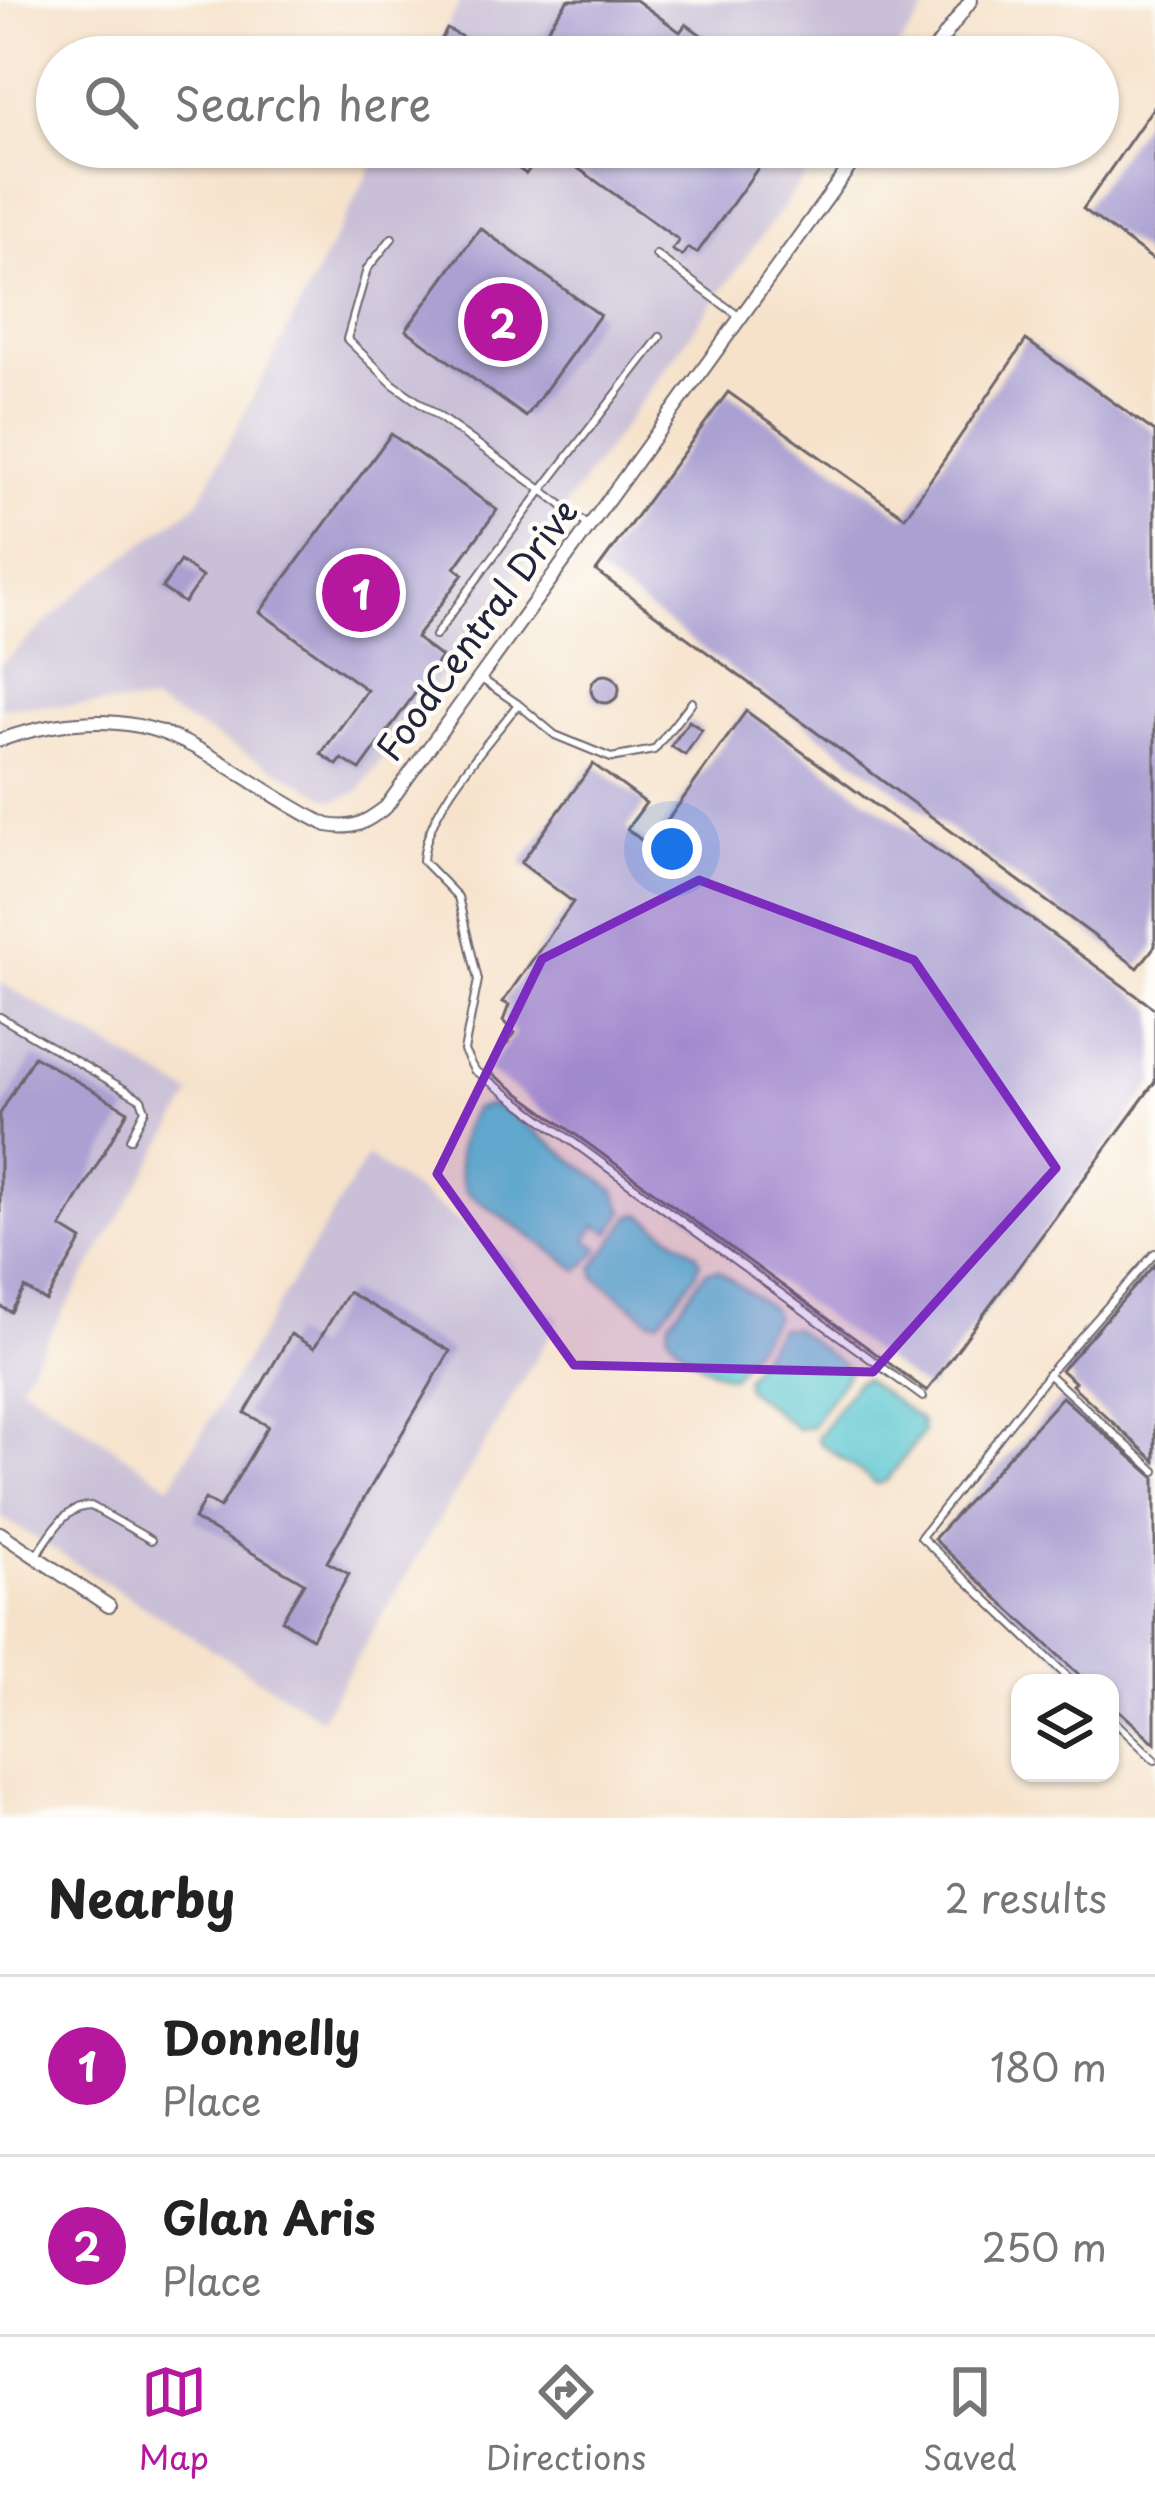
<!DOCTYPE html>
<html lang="en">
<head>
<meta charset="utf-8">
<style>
	:root { --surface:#fff; --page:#f2f2f2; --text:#222; --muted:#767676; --line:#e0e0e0; --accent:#b5179e }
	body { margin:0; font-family:"Playpen Sans",sans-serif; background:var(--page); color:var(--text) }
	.controls { position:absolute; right:36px; bottom:36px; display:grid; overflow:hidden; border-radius:24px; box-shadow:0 3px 9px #0004 }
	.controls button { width:108px; height:108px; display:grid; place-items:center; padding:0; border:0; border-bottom:3px solid var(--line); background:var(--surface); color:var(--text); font:60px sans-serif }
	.you { position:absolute; left:672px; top:849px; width:42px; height:42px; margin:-30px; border:9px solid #fff; border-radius:50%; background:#1a73e8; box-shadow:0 0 0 18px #1a73e833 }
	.badge { display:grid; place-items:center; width:78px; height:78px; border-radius:50%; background:var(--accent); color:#fff; font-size:39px; font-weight:700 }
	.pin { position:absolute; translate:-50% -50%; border:6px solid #fff; box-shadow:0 3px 12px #0006 }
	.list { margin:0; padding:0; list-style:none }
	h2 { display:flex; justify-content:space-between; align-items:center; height:156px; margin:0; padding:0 48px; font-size:51px }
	h2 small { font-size:39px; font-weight:400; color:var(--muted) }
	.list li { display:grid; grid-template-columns:78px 1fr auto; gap:36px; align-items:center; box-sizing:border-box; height:180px; padding:0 48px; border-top:3px solid var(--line) }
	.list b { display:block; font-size:45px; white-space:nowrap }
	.list p { margin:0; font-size:39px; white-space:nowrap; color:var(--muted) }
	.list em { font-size:39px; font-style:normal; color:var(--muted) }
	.icon { flex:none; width:66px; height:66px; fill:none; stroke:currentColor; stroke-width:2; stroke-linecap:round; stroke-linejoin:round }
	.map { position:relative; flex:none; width:1155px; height:1818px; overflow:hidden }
	.search { position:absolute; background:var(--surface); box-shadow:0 3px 9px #0004; left:36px; right:36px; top:36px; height:132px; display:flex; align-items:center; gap:30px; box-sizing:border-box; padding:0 42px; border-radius:66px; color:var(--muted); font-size:45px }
	.sheet { height:516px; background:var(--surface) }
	nav { display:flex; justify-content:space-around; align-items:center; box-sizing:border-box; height:168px; border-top:3px solid var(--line); background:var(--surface); font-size:33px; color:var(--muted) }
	nav a { display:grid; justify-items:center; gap:6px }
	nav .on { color:var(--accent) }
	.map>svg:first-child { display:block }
	.industrial { fill:#c9bfd7 }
	.water { fill:#59c6d0; stroke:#3e7486; stroke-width:3 }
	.building { fill:#aaa0d2 }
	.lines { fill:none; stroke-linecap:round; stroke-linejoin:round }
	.lane-casing { stroke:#6c656d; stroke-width:10 }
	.street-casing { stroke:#6c656d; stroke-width:16 }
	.lane { stroke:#fff; stroke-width:6 }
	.street { stroke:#fff; stroke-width:12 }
	.marked { fill:#7b2cbf; fill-opacity:0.2; stroke:#7b2cbf; stroke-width:9; stroke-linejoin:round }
	.labels { text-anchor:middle; stroke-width:9; stroke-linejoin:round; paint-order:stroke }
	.street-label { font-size:36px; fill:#22223b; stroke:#fdfcf7 }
</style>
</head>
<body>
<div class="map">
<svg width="1155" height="1818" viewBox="0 0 1155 1818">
	<rect width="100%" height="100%" fill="#fdfcf7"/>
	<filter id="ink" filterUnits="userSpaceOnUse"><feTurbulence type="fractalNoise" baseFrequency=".00833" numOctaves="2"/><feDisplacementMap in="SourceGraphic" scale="24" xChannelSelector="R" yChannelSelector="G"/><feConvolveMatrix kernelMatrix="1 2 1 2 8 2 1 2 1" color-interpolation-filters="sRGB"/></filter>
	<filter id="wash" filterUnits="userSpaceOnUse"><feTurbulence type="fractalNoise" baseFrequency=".004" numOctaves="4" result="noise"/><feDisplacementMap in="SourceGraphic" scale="48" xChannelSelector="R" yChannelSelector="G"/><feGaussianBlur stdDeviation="2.7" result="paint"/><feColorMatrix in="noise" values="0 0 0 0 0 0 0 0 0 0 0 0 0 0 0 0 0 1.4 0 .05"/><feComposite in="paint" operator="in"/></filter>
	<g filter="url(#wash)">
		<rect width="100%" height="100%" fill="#f6e2ca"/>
		<path class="industrial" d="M461 0H933L891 57H431Z
			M382 147H826L358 792 334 801 153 703 0 707V665L84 588 198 503Z
			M0 982 192 1095 20 1384 170 1486 367 1156 508 1257 532 1297 560 1318 321 1718 0 1516Z"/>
		<path class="water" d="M491 1104 507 1111 614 1190 624 1211 610 1233 597 1225 587 1239 600 1249 579 1270 465 1191C454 1163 457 1134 474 1109Z
			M641 1214 697 1254 700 1262 695 1275 659 1321 650 1320 595 1277 593 1268 631 1216Z
			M718 1270 772 1309 775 1317 732 1377C711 1374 677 1350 667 1331L669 1322 706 1271Z
			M779 1328H794L850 1370 811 1427 797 1429 746 1388 745 1378Z
			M864 1379 921 1420 923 1433 886 1481 877 1484 819 1442 818 1437 856 1382Z"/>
		<g id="blocks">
			<path class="building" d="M568 0H636L680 32 686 24 732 57H527Z
				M447 29 501 57H432Z
				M1155 105V261L1083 209Z
				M488 147H545L526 174Z
				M548 147H773L697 253 688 248 682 256 672 250 679 240Z
				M480 228 600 315 526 417 406 330Z
				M1026 340 1155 432V946L1138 968 596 571 728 392 905 517Z
				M391 434 497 510 455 568 463 574 416 638 441 657 360 770 342 759 337 765 321 754 367 690 260 612Z
				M180 561 202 577 184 603 162 588Z
				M591 689a14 14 0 1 1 28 0a14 14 0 1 1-28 0Z
				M746 711 1155 1009V1082L927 1391 487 1070 515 1033 503 1021 509 1005 503 1002 573 902 521 863 593 764 646 803 627 829 649 846Z
				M689 721 702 730 685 755 671 746Z
				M34 1056 128 1111 61 1227 82 1240 46 1301 25 1288 11 1312 0 1306V1114Z
				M1155 1264V1461L1072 1385 1075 1382 1061 1370Z
				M348 1292 450 1351 327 1562 349 1574 312 1638 282 1620 304 1583 194 1519 205 1499 220 1508 268 1426 245 1413 291 1334 314 1348Z
				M1062 1397 1155 1478V1743L1110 1702V1683H1088L934 1539Z"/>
		</g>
	</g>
	<g filter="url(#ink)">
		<use href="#blocks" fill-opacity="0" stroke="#6c656d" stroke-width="3"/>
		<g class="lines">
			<g class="lane-casing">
				<path id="lane" d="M392 238 367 269 347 339 393 384 542 490 435 636
					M656 255 740 317
					M589 526 542 490 660 337
					M480 678 518 704C486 747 426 808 423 861L458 897 478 980 464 1051 474 1070 923 1397
					M518 704 555 735 611 758 654 750 692 702
					M0 1017 141 1099 145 1110 130 1139
					M1048 1374 1155 1471
					M37 1554C52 1534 64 1506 91 1506L151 1540
					M1074 1683 921 1537 1055 1366 1155 1253
					M1110 1717 1155 1760"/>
			</g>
			<g class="street-casing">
				<path id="street" d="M929 57 971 0
					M0 740C55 721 118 713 173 737 227 760 274 800 327 825 354 830 365 823 386 807L864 147
					M0 1533 109 1606"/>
			</g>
			<use href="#lane" class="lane"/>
			<use href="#street" class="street"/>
		</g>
	</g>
	<path class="marked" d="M699 880 914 960 1056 1168 873 1372 574 1365 437 1174 542 959Z"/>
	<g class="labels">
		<g class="street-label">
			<text transform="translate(477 630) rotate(-54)" y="13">FoodCentral Drive</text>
		</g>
	</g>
</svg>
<div class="controls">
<button><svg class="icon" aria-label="layers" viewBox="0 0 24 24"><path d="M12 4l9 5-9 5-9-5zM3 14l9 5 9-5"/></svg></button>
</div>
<div class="you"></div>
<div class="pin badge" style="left:361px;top:593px">1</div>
<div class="pin badge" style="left:503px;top:322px">2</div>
<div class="search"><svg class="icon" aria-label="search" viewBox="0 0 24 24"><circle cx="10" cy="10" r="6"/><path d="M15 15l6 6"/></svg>Search here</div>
</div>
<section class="sheet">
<h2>Nearby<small>2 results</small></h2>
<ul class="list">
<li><span class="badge">1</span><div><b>Donnelly</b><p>Place</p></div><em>180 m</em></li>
<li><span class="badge">2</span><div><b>Glan Aris</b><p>Place</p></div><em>250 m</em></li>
</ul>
</section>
<nav>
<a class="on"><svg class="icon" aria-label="map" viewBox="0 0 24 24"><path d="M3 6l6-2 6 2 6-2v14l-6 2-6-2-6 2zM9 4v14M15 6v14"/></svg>Map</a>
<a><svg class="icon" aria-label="directions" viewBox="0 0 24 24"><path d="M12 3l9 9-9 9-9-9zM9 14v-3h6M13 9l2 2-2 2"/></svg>Directions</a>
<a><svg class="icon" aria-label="saved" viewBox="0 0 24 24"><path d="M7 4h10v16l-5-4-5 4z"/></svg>Saved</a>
</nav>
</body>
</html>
